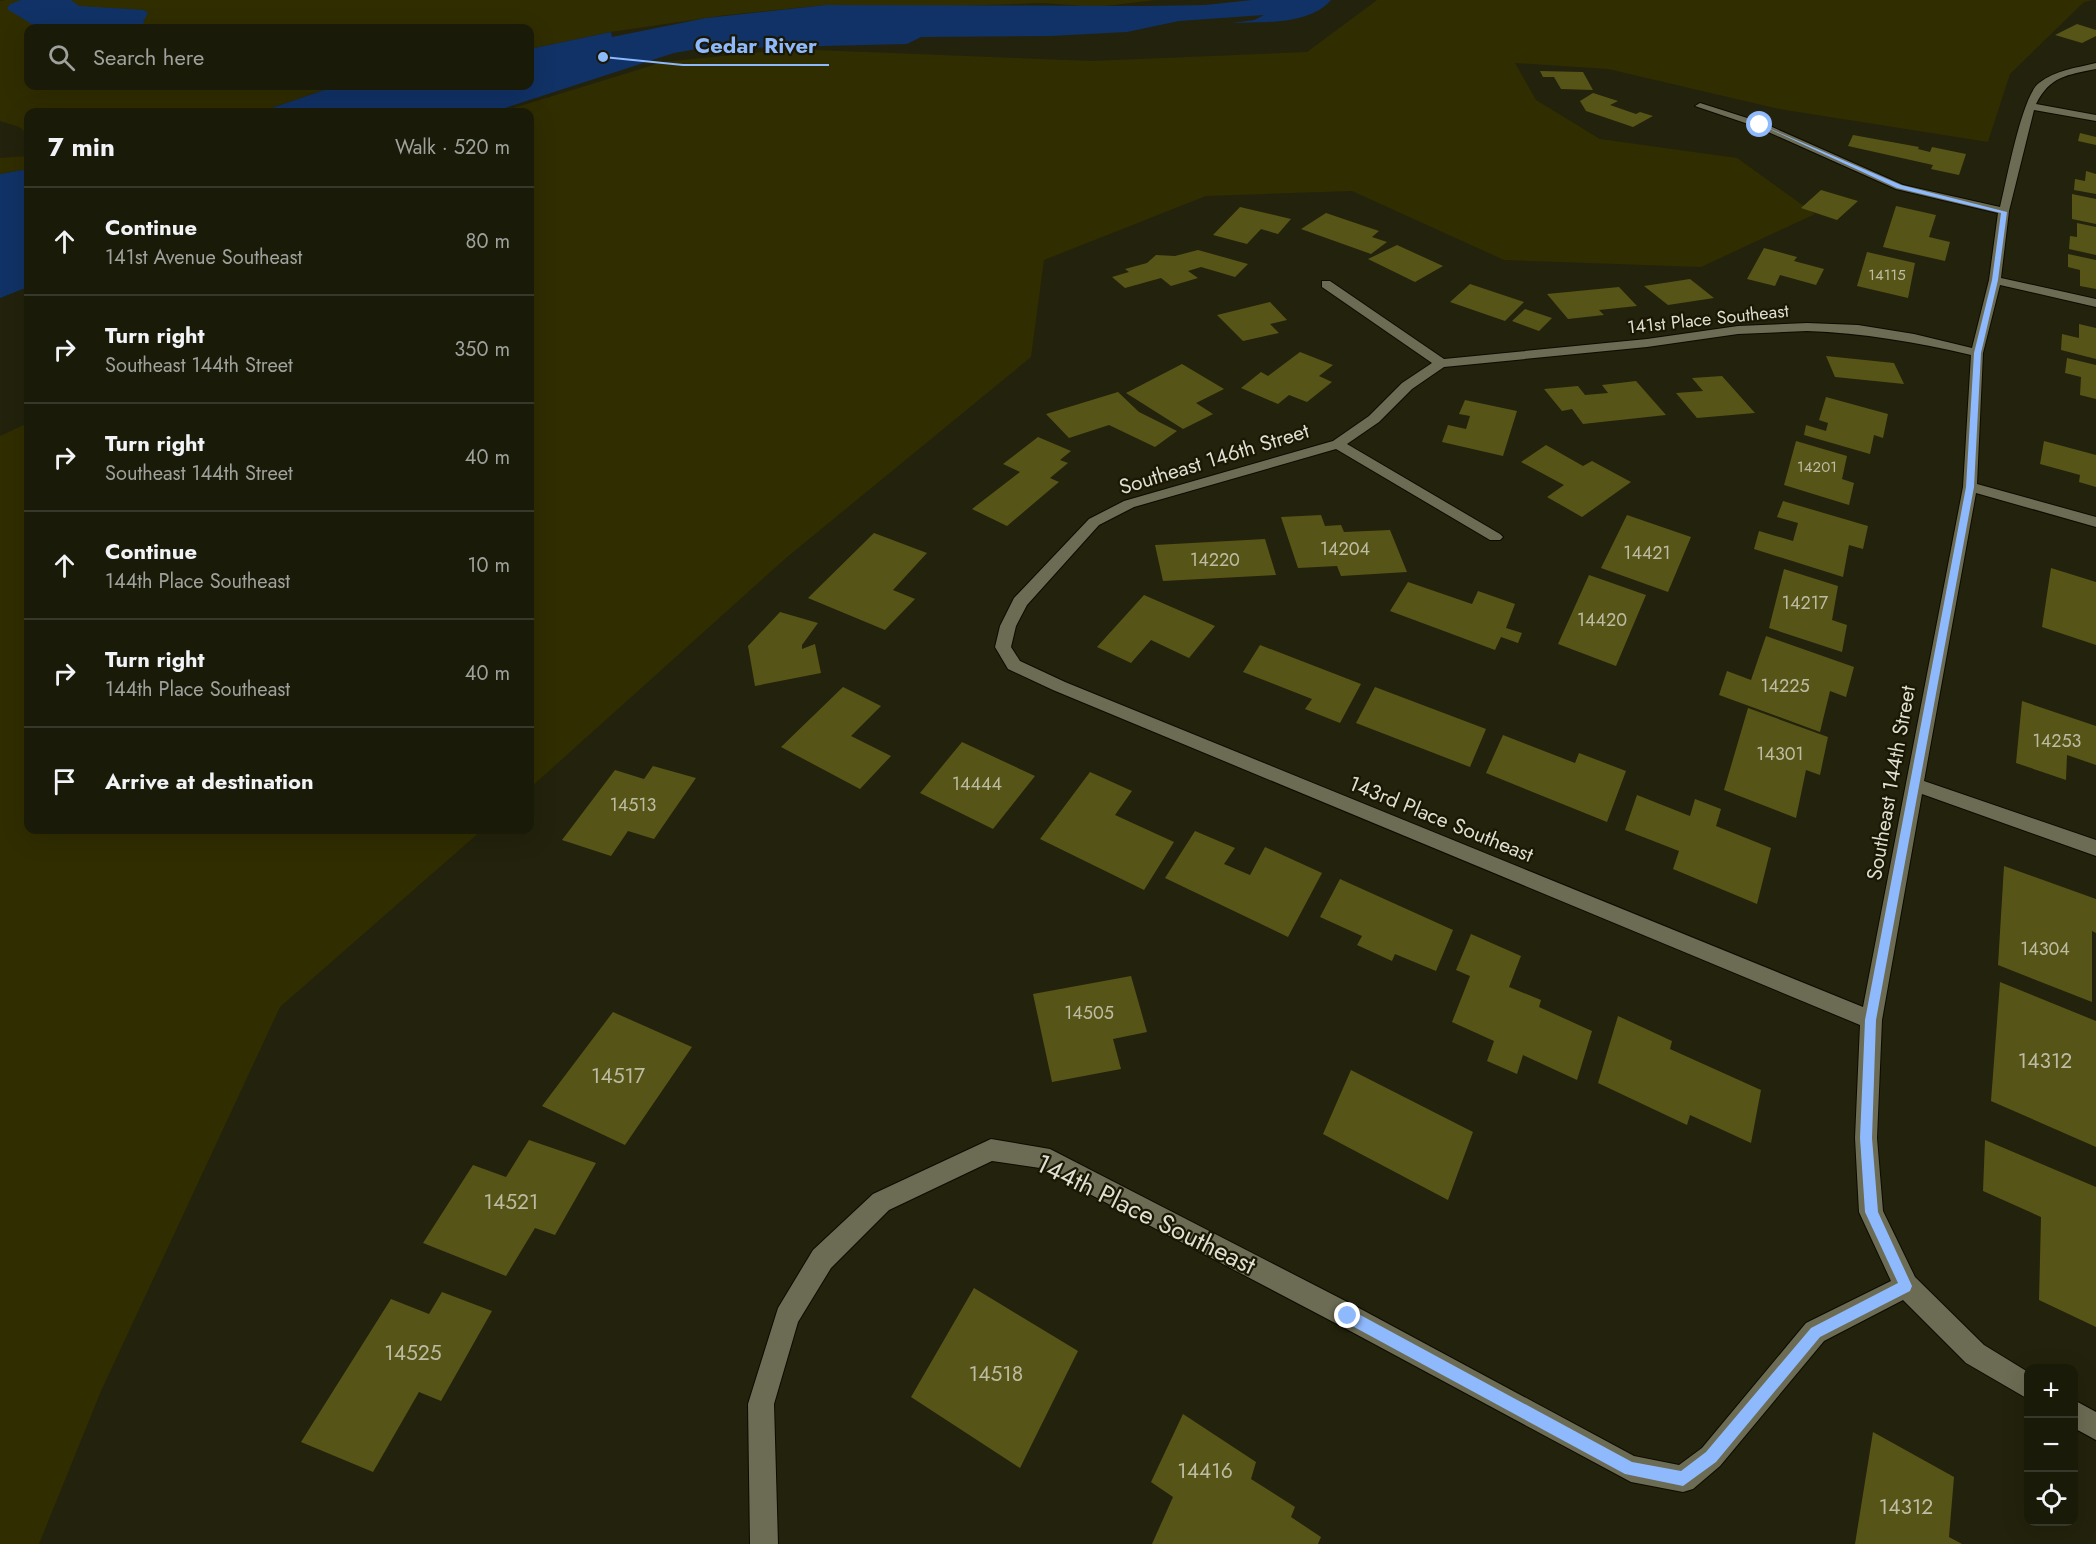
<!DOCTYPE html>
<html lang="en">
<head>
<meta charset="utf-8">
<style>
	:root { --surface:#1a1a09; --page:#232312; --text:#f1f3f6; --muted:#9fa19c; --line:#38382a }
	body { margin:0; font-family:Jost,sans-serif; background:var(--page); color:var(--text) }
	.controls { position:absolute; right:18px; bottom:18px; display:grid; overflow:hidden; border-radius:12px; box-shadow:0 6px 24px #0002 }
	.controls button { width:54px; height:54px; display:grid; place-items:center; padding:0; border:0; border-bottom:2px solid var(--line); background:var(--surface); color:var(--text); font:30px sans-serif }
	.stop { position:absolute; width:18px; height:18px; margin:-14px; border:4px solid #8eb9fc; border-radius:50%; background:#fff }
	.stop.end { background:#8eb9fc; border-color:#fff; box-shadow:0 2px 6px #0008 }
	.list { margin:0; padding:0; list-style:none }
	h2 { display:flex; justify-content:space-between; align-items:center; height:78px; margin:0; padding:0 24px; font-size:26px }
	h2 small { font-size:20px; font-weight:400; color:var(--muted) }
	.list li { display:grid; grid-template-columns:39px 1fr auto; gap:18px; align-items:center; box-sizing:border-box; height:108px; padding:0 24px; border-top:2px solid var(--line) }
	.list b { display:block; font-size:22px; white-space:nowrap }
	.list p { margin:0; font-size:20px; white-space:nowrap; color:var(--muted) }
	.list em { font-size:20px; font-style:normal; color:var(--muted) }
	.icon { flex:none; width:33px; height:33px; fill:none; stroke:currentColor; stroke-width:2; stroke-linecap:round; stroke-linejoin:round }
	.map { position:relative; flex:none; width:2096px; height:1544px; overflow:hidden }
	.search { position:absolute; background:var(--surface); box-shadow:0 6px 24px #0002; left:24px; top:24px; width:510px; height:66px; display:flex; align-items:center; gap:15px; box-sizing:border-box; padding:0 21px; border-radius:12px; color:var(--muted); font-size:22px }
	.panel { position:absolute; background:var(--surface); box-shadow:0 6px 24px #0002; left:24px; top:108px; width:510px; height:726px; border-radius:12px }
	.map>svg:first-child { display:block }
	.green { fill:#302d01 }
	.water { fill:#113266 }
	.building { fill:#575417 }
	.lines { fill:none; stroke-linecap:round; stroke-linejoin:round }
	.minor-casing { stroke:#0c0b00; stroke-width:2 }
	.minor { fill:#6c6b53; fill-rule:evenodd }
	.route { fill:#8eb9fc }
	.labels { text-anchor:middle; stroke-width:4.5; stroke-linejoin:round; paint-order:stroke }
	.far-number-label { font-size:15px; fill:#bcbca2 }
	.far-street-label { font-size:18px; fill:#deded1; stroke:#1a1804 }
	.number-label { font-size:18px; fill:#bcbca2 }
	.street-label { font-size:21px; fill:#deded1; stroke:#1a1804 }
	.near-number-label { font-size:21px; fill:#bcbca2 }
	.near-street-label { font-size:26px; fill:#deded1; stroke:#1a1804 }
	.leader { fill:none; stroke:#8eb9fc; stroke-width:2 }
	.callout-dot { fill:#8eb9fc; stroke:#1a1804; stroke-width:2 }
	.callout-label { font-size:22px; text-anchor:middle; font-weight:bold; fill:#8eb9fc; stroke:#1a1804; stroke-width:4.5; stroke-linejoin:round; paint-order:stroke }
</style>
</head>
<body>
<div class="map">
<svg width="2096" height="1544" viewBox="0 0 2096 1544">
	<rect width="100%" height="100%" fill="#23220c"/>
	<path class="green" d="M5 0H1156L1096 7 1043 3 929 7 826 5 727 15 611 32 530 49V28H28V86H336L260 112H28V134L19 127 0 121V1Z
		M1377 0H2093L2084 2 2010 74 1988 142 1779 109 1608 69 1515 63 1536 100 1600 139 1737 158 1815 214 1701 267 1504 260 1352 191 1206 196 1044 260 1031 357 786 558 530 788V112H501L663 62 791 49 1092 61 1307 52Z
		M28 156V169L0 174V158Z
		M28 423V830H482L280 1007 101 1391 39 1544H0V436Z"/>
	<path class="water" d="M21 0H71L79 6 144 10 148 13 143 22 148 28H38L7 9 10 4Z
		M1252 0H1331C1310 25 1263 22 1232 23L1254 20 1264 15 1179 21 1127 32 1051 36 921 37 907 44 697 49 674 53 493 112H260L336 86H530V49L611 32 612 37 706 18 826 5 1147 6 1205 5Z
		M28 169V287L0 298V174Z"/>
	<path class="building" d="M2077 24 2096 30V36L2082 43 2055 35Z
		M1540 71 1583 72 1593 90 1561 89 1554 77H1543Z
		M1593 93 1618 101 1610 105 1636 114 1640 112 1653 116 1633 127 1586 111 1580 101Z
		M2080 133 2096 137V145L2078 141Z
		M1853 135 1919 147 1918 149 1930 152 1932 147 1966 154 1959 175 1931 169 1933 165 1848 146Z
		M2086 171 2096 174V194L2074 190 2075 179 2085 181Z
		M1821 190 1858 201 1837 220 1801 208Z
		M2072 194 2096 199V224L2072 219Z
		M1896 206 1936 215 1929 237 1950 242 1945 261 1883 247Z
		M1240 207 1291 219 1278 234 1261 229 1247 244 1213 235Z
		M1326 213 1379 231 1372 237 1387 242 1371 254 1301 229Z
		M2077 223 2096 227V255L2069 249 2070 236 2077 237Z
		M1397 245 1443 266 1415 282 1368 259Z
		M1764 248 1797 257 1794 261 1824 269 1816 285 1780 275 1775 286 1747 279Z
		M1198 250 1248 264 1235 277 1201 267 1188 271 1198 278 1171 286 1161 278 1125 288 1112 277 1129 272 1125 269 1147 263 1156 255 1175 256Z
		M1867 252 1915 263 1908 298 1857 286Z
		M2068 254 2096 260V289L2080 286V270L2068 267Z
		M1690 279 1714 298 1668 305 1644 286Z
		M1470 284 1524 302 1505 321 1450 302Z
		M1619 287 1637 306 1599 310 1604 315 1568 319 1547 294Z
		M1270 302 1287 320 1270 324 1279 333 1243 341 1217 315Z
		M1525 309 1552 318 1539 331 1512 321Z
		M2079 324 2096 328V359L2061 350 2062 334 2079 338Z
		M1300 352 1333 365 1319 376 1332 382 1307 402 1289 395 1278 404 1241 388 1261 372 1268 376Z
		M1826 356 1894 363 1904 384 1835 377Z
		M2067 358 2096 365V399L2080 395 2081 377 2065 373Z
		M1182 364 1224 389 1196 403 1213 414 1183 429 1126 393Z
		M1722 376 1755 413 1697 418 1676 393 1703 391 1692 378Z
		M1636 381 1666 415 1583 424 1572 409 1562 411 1544 389 1578 386 1585 395 1608 393 1602 385Z
		M1118 392 1139 412 1177 431 1155 447 1109 425 1069 438 1046 414Z
		M1826 397 1888 414 1883 438 1874 435 1870 454 1804 435 1806 425 1826 431 1828 423 1819 420Z
		M1465 400 1517 411 1503 456 1442 442 1448 425 1466 429 1470 416 1459 414Z
		M1038 437 1071 451 1060 460 1068 463 1050 478 1059 482 1007 526 972 509 1020 472 1003 464Z
		M1796 441 1847 456 1842 479 1854 483 1849 505 1784 485Z
		M2044 441 2096 455V487L2079 482 2080 475 2040 464Z
		M1546 445 1583 466 1592 461 1631 482 1582 517 1547 497 1564 485 1521 462Z
		M1783 501 1868 526 1863 549 1849 545 1843 577 1754 549 1759 531 1793 541 1798 523 1777 517Z
		M1321 515 1325 526 1341 525 1344 532 1390 530 1407 572 1341 576 1337 566 1298 568 1281 517Z
		M1627 515 1691 537 1668 592 1601 568Z
		M874 533 927 553 893 590 915 599 885 630 808 598Z
		M1265 539 1276 575 1163 581 1155 545Z
		M2051 568 2096 582V645L2042 627Z
		M1784 569 1838 586 1832 620 1847 625 1842 652 1769 628Z
		M1589 575 1646 595 1616 666 1558 644Z
		M1408 582 1472 604 1478 591 1515 604 1506 628 1522 633 1518 643 1501 637 1495 650 1390 611Z
		M1144 595 1215 626 1189 658 1151 640 1131 663 1097 647Z
		M780 612 818 623 802 645V649L815 644 821 673 755 686 748 646Z
		M1766 636 1854 667 1846 697 1830 691 1820 732 1719 695 1727 671 1751 680Z
		M1260 645 1361 684 1340 723 1305 709 1312 699 1243 672Z
		M843 687 881 706 851 736 891 756 860 789 781 747Z
		M1375 687 1486 729 1470 767 1356 723Z
		M2022 701 2096 726V765L2067 755 2066 780 2016 763Z
		M1748 708 1828 737 1820 775 1806 770 1796 818 1724 790Z
		M1503 735 1575 763 1579 753 1626 771 1607 822 1486 773Z
		M962 742 1035 776 993 829 920 793Z
		M653 766 696 778 654 839 628 831 611 856 562 840 615 770 644 779Z
		M1090 772 1132 791 1115 815 1174 842 1144 890 1040 839Z
		M1637 795 1690 816 1695 799 1721 809 1716 826 1771 848 1757 904 1673 869 1679 851 1625 830Z
		M1195 831 1235 848 1224 864 1250 875 1265 847 1322 873 1288 937 1165 878Z
		M2004 866 2096 899V933L2092 931V1002L1998 965Z
		M1340 879 1453 930 1436 971 1395 954 1392 961 1357 945 1362 936 1320 917Z
		M1471 934 1521 956 1509 987 1541 1000 1539 1007 1592 1031 1577 1080 1523 1055 1517 1074 1487 1061 1494 1041 1452 1022 1470 976 1456 970Z
		M1131 976 1147 1032 1113 1039 1121 1069 1052 1082 1033 994Z
		M2000 982 2096 1021V1147L1991 1101Z
		M613 1012 692 1047 625 1145 542 1106Z
		M1618 1016 1672 1041 1670 1049 1761 1090 1751 1143 1690 1115 1687 1125 1598 1083Z
		M1351 1070 1473 1132 1448 1200 1323 1134Z
		M529 1140 596 1163 555 1235 535 1228 506 1276 423 1243 473 1165 506 1177Z
		M1985 1140 2096 1187V1327L2039 1300 2041 1217 1983 1191Z
		M974 1288 1078 1351 1020 1468 911 1397Z
		M442 1292 492 1311 441 1401 419 1392 373 1472 301 1442 391 1299 429 1314Z
		M1183 1414 1256 1462 1251 1479 1295 1507 1291 1517 1321 1537 1318 1544H1152L1173 1497 1151 1482Z
		M1873 1432 1954 1477 1949 1537 1962 1544H1855Z"/>
	<g class="lines">
		<g class="minor-casing">
			<path id="minor" d="M2096 63V69C2067 75 2050 76 2036 104L2096 115V121L2034 110 2009 211 2001 278 2096 299V307L2000 285 1983 353 1977 484 2096 517V527L1976 493 1924 781 2096 840V856L1922 794 1882 1020 1877 1138 1883 1211 1915 1277 1984 1345 2028 1372V1399L1966 1363 1903 1300 1824 1341 1720 1466 1693 1489 1683 1492 1631 1482 1339 1325 1040 1168 992 1161 889 1210 831 1268 798 1322 774 1404 778 1544H750L748 1404 778 1308 813 1250 873 1194 991 1139 1050 1149 1357 1307 1634 1456 1679 1465 1702 1448 1806 1323 1891 1281 1859 1212 1855 1138 1860 1025 1053 690 1008 669 995 647 1000 626 1014 598 1089 519 1124 501 1333 441 1369 416 1402 383 1432 363 1322 287V281H1330L1444 359 1647 339 1738 326 1807 323 1858 325 1914 334 1972 348 1989 280 1998 213 1896 189 1757 127 1695 106 1700 103 1763 123 1903 185 2000 207C2006 183 2022 95 2039 83 2056 70 2076 68 2096 63ZM1807 331C1863 333 1916 342 1971 355L1963 487 1863 1007 1065 682 1020 661 1011 647 1016 626 1027 605 1099 525 1134 507 1336 449 1490 540H1500L1503 537 1500 534 1347 444 1379 422 1412 389 1444 367 1647 347 1738 334Z
				M2074 1400 2096 1412V1440L2074 1428Z"/>
		</g>
		<use href="#minor" class="minor"/>
	</g>
	<path class="route" d="M1759 124 1901 185 2007 212 1998 280 1981 353 1974 487 1876 1020 1872 1138 1878 1212 1912 1286 1910 1291 1820 1337 1716 1462 1683 1486 1625 1474 1343 1321 1341 1316 1348 1309 1353 1311 1632 1462 1681 1471 1706 1452 1811 1328 1898 1283 1865 1212 1860 1138 1865 1020 1966 487 1974 353 1992 280 2001 213 1897 188Z"/>
	<g class="labels">
		<g class="far-number-label">
			<text x="1887" y="280">14115</text>
			<text x="1817" y="472">14201</text>
		</g>
		<g class="far-street-label">
			<text transform="translate(1708 319) rotate(-6)" y="6">141st Place Southeast</text>
		</g>
		<g class="number-label">
			<text x="1345" y="555">14204</text>
			<text x="1647" y="559">14421</text>
			<text x="1215" y="566">14220</text>
			<text x="1805" y="609">14217</text>
			<text x="1602" y="626">14420</text>
			<text x="1785" y="692">14225</text>
			<text x="2057" y="747">14253</text>
			<text x="1780" y="760">14301</text>
			<text x="977" y="790">14444</text>
			<text x="633" y="811">14513</text>
			<text x="2045" y="955">14304</text>
			<text x="1089" y="1019">14505</text>
		</g>
		<g class="street-label">
			<text transform="translate(1214 459) rotate(-17)" y="7">Southeast 146th Street</text>
			<text transform="translate(1891 783) rotate(-80)" y="7">Southeast 144th Street</text>
			<text transform="translate(1441 819) rotate(22)" y="7">143rd Place Southeast</text>
		</g>
		<g class="near-number-label">
			<text x="2045" y="1068">14312</text>
			<text x="618" y="1083">14517</text>
			<text x="511" y="1209">14521</text>
			<text x="413" y="1360">14525</text>
			<text x="996" y="1381">14518</text>
			<text x="1205" y="1478">14416</text>
			<text x="1906" y="1514">14312</text>
		</g>
		<g class="near-street-label">
			<text transform="translate(1146 1214) rotate(26)" y="9">144th Place Southeast</text>
		</g>
	</g>
	<path class="leader" d="M603 57L683 65H829"/>
	<circle class="callout-dot" cx="603" cy="57" r="6"/>
	<g class="callout-label">
		<text x="756" y="53">Cedar River</text>
	</g>
</svg>
<div class="controls">
<button>+</button>
<button>−</button>
<button><svg class="icon" aria-label="locate" viewBox="0 0 24 24"><circle cx="12" cy="12" r="6"/><path d="M12 2v4M12 18v4M2 12h4M18 12h4"/></svg></button>
</div>
<div class="stop" style="left:1760px;top:125px"></div>
<div class="stop end" style="left:1348px;top:1316px"></div>
<div class="search"><svg class="icon" aria-label="search" viewBox="0 0 24 24"><circle cx="10" cy="10" r="6"/><path d="M15 15l6 6"/></svg>Search here</div>
<section class="panel">
<h2>7 min<small>Walk · 520 m</small></h2>
<ul class="list">
<li><svg class="icon" aria-label="ahead" viewBox="0 0 24 24"><path d="M12 20V5M6 11l6-6 6 6"/></svg><div><b>Continue</b><p>141st Avenue Southeast</p></div><em>80 m</em></li>
<li><svg class="icon" aria-label="right" viewBox="0 0 24 24"><path d="M7 20v-9h11M14 6l5 5-5 5"/></svg><div><b>Turn right</b><p>Southeast 144th Street</p></div><em>350 m</em></li>
<li><svg class="icon" aria-label="right" viewBox="0 0 24 24"><path d="M7 20v-9h11M14 6l5 5-5 5"/></svg><div><b>Turn right</b><p>Southeast 144th Street</p></div><em>40 m</em></li>
<li><svg class="icon" aria-label="ahead" viewBox="0 0 24 24"><path d="M12 20V5M6 11l6-6 6 6"/></svg><div><b>Continue</b><p>144th Place Southeast</p></div><em>10 m</em></li>
<li><svg class="icon" aria-label="right" viewBox="0 0 24 24"><path d="M7 20v-9h11M14 6l5 5-5 5"/></svg><div><b>Turn right</b><p>144th Place Southeast</p></div><em>40 m</em></li>
<li><svg class="icon" aria-label="arrive" viewBox="0 0 24 24"><path d="M6 21V4h12l-3 4 3 4H6"/></svg><div><b>Arrive at destination</b></div></li>
</ul>
</section>
</div>
</body>
</html>
